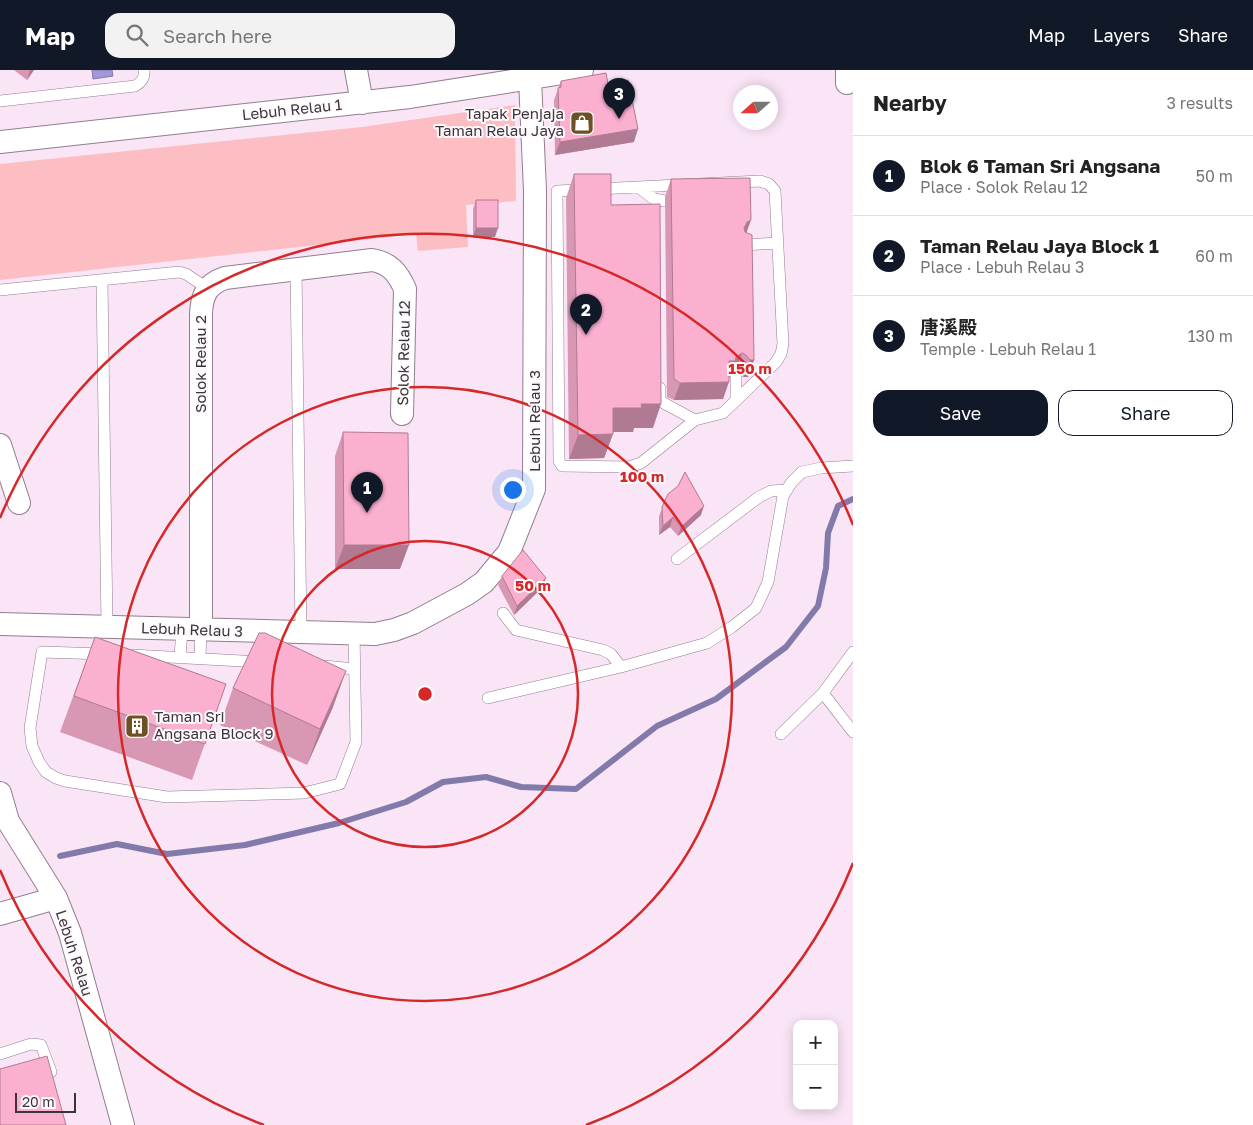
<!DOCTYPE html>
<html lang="en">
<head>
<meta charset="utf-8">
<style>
	:root { --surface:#fff; --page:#f2f2f2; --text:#222; --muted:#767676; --line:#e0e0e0; --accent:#111827 }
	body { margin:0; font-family:"Golos Text","Noto Sans SC",sans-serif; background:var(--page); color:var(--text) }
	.controls { position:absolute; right:15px; bottom:15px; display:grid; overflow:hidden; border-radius:10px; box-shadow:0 2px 12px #0003 }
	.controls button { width:45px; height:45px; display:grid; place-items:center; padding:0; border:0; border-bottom:1px solid var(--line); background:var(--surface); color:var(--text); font:25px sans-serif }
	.compass { position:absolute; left:733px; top:15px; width:45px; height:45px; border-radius:50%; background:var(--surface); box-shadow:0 2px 12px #0003; rotate:249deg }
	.scale { position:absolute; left:15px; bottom:12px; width:61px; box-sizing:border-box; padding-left:5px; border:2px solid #3c343b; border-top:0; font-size:14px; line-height:18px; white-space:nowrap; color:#3c343b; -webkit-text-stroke:4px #fdf9fc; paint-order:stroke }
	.you { position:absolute; left:512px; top:419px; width:18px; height:18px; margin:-12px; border:4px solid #fff; border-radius:50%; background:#1a73e8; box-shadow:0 0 0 8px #1a73e833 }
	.badge { display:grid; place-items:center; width:32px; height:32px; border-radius:50%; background:var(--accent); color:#fff; font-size:16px; font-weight:700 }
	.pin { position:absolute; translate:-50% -41px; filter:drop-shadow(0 1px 2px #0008) }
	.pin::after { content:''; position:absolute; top:26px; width:18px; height:15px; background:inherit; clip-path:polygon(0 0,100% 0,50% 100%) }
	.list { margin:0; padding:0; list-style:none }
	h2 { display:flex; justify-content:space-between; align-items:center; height:65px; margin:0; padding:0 20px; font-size:21px }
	h2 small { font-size:16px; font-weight:400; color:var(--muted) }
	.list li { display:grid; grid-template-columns:32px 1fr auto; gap:15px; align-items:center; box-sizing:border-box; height:80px; padding:0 20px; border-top:1px solid var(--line) }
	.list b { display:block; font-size:19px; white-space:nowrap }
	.list p { margin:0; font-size:16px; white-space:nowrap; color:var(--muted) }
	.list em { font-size:16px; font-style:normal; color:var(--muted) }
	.actions { display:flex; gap:10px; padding:15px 20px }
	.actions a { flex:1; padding:11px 0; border:1px solid var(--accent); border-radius:15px; text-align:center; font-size:18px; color:var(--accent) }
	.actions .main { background:var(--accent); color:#fff }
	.icon { flex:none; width:28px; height:28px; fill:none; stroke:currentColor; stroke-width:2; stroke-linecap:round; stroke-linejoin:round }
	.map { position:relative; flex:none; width:853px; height:1055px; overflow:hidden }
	header { display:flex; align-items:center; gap:30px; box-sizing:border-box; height:70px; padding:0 25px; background:var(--accent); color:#fff }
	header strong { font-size:24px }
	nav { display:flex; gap:28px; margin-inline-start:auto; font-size:18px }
	.search { width:350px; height:45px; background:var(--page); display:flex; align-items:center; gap:12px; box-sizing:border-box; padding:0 18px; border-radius:15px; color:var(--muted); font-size:19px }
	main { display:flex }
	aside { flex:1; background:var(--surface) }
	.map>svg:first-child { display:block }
	.green { fill:#fcbdc3 }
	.water { fill:#a098da; stroke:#827aaa }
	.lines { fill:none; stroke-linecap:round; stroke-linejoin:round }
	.stream { stroke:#827aaa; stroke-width:6 }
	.service-casing { stroke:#917e8e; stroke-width:12 }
	.minor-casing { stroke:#917e8e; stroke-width:24 }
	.service { stroke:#fff; stroke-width:11 }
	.minor { stroke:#fff; stroke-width:22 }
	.wall { fill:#d897b3 }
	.shaded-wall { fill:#b07b92 }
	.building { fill:#fbb0d0; stroke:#b07b92 }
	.ring { fill:none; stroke:#d62828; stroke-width:2.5 }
	.labels { text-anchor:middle; stroke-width:4; stroke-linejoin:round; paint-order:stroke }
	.street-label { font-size:15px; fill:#3c343b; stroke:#fdf9fc }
	.poi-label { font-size:15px; fill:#3c343b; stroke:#fdf9fc; text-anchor:end }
	.centre { fill:#d62828; stroke:#fdf9fc; stroke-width:2.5 }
	.ring-label { font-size:15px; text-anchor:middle; font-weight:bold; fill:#d62828; stroke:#fdf9fc; stroke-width:4; stroke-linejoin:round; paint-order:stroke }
</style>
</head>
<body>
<header>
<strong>Map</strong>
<div class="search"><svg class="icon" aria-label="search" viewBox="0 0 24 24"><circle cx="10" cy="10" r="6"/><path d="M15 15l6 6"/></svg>Search here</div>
<nav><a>Map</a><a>Layers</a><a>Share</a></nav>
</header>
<main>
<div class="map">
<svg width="853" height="1055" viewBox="0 0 853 1055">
	<rect width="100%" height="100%" fill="#fae5f7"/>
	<path class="green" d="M515 35 516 131 466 135 468 177 418 181 416 164 0 210V94L362 57Z"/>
	<path class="water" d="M92 0H112L113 6 93 9Z"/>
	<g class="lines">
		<path class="stream" d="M60 786 117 774 167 784 245 775 339 753 406 732 443 712 486 707 521 717 576 719 657 656 716 629 786 577 818 536 826 498 828 463 838 436 853 429"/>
		<g class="service-casing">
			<path id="service" d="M0 31 135 16C142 12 145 8 144 0
				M760 111 769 114 775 121 783 274 781 284 776 292 723 343 695 350 641 393 629 397 562 396 559 391 557 121Z
				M638 117 654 129 665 131
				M745 175 777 173
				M296 199 301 563
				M102 210 107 556
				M0 220 179 202 186 204 207 218
				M660 318V331L695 350
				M736 330V308
				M677 489 759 427 771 421 787 420
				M503 543 516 560 603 580 611 584 621 597
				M104 584 42 582 30 658 32 676 39 692 46 702 56 708 65 711 167 727 304 723 340 714 356 672 354 562
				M132 585 261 592
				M180 587 182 559
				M200 588 201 560
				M324 596 355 599
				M823 623 853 662
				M488 628 621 597 707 573 732 557 756 538 768 512 783 426 791 413 802 402 821 398 853 396
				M781 664 823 623 853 582
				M0 984 31 974 41 975 51 1002"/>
		</g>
		<g class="minor-casing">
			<path id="minor" d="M356 0 362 33
				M847 0V13
				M0 72 410 27 582 0
				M0 375 19 433
				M0 554 375 564 394 560 413 553 467 524 484 512 509 482 534 419 535 121 530 9
				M201 560V243C202 225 207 214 225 208L372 190C390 193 398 203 405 219L402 344
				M0 723 8 751 56 828 70 863 123 1055
				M0 844 56 828"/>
		</g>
		<use href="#service" class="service"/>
		<use href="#minor" class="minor"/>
	</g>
	<path class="wall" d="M14 0H34L27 10Z
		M561 11 608 14 634 72 555 85 554 30Z
		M574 104 611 135 653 358H634L633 362H613V364L604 388 569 389 566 128Z
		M671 109 747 163 754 290 748 307H743L740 302 736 301 730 304 723 329 674 330 667 327 665 127Z
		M476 130 495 167H473V139Z
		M343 362 400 499H335V386Z
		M668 424 701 445 678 466 670 457 659 465V446Z
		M502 506 543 517 514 545 498 515Z
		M95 567 226 614 192 710 60 662Z
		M233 618 333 637 307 695 220 655Z"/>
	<path class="shaded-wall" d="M30 0H34L27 10Z
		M638 59 634 72 555 85 560 72Z
		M751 150 745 167 744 158 747 152Z
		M476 158H498L495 167H473Z
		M742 283 736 301 730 304 729 308V291Z
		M750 290H754L748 307H743Z
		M729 312 723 329 674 330 680 313Z
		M641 334H661L653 358H634L633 362H604L613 338Z
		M613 364 604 388 569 389 578 365Z
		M704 436 701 445 678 466 681 457Z
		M673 447 670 457 659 465 663 456Z
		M344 475H409L400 499H335Z
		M546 508 543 517 514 545 517 536Z
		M346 601 333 637 307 695 320 659Z"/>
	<path class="building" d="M606 3 608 14 628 10 638 59 560 72 558 18 561 17V11Z
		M574 104H611V135L660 134 661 334H641L642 338H613V364L578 365Z
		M750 108 751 150 747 152 744 158 745 162 752 165 754 290H750L746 285 742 283 736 287 735 291H729V312L680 313 674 309 671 109Z
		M476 130H498V158H476Z
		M343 362 408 363 409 475H344Z
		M685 402 704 436 681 457 673 447 663 456 662 437 668 424 678 416Z
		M523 480 546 508 517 536 502 506Z
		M259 563H265L346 601 320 659 233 618Z
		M95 567 226 614 205 674 74 626Z
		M47 986 66 1055H0V999Z"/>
	<g class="ring">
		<circle cx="425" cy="624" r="153"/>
		<circle cx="425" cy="624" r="307"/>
		<path d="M853 793A460 460 0 0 1 586 1055M264 1055A460 460 0 0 1 0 800M0 448A460 460 0 0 1 853 455"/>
	</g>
	<defs>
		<g id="shop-square" transform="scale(1.25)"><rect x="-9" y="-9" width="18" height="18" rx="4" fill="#6d5024" stroke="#fdf9fc"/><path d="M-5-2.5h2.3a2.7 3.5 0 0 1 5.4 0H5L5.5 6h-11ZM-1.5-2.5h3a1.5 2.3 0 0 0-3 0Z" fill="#fff"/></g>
		<g id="building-square" transform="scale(1.25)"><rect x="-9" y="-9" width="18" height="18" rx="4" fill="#6d5024" stroke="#fdf9fc"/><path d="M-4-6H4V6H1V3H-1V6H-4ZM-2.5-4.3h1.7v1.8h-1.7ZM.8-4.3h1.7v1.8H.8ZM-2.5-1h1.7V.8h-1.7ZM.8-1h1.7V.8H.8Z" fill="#fff"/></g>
	</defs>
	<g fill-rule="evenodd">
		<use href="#shop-square" x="582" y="53"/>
		<use href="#building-square" x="137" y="656"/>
	</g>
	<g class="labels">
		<g class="street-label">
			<text transform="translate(292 40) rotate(-6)" y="5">Lebuh Relau 1</text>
			<text transform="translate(404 283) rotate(-89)" y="5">Solok Relau 12</text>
			<text transform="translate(201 294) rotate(-90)" y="5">Solok Relau 2</text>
			<text transform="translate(535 351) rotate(-90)" y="5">Lebuh Relau 3</text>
			<text transform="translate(192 560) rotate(2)" y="5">Lebuh Relau 3</text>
			<text transform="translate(74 883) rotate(72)" y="5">Lebuh Relau</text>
		</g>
		<g class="poi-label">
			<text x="564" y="49">Tapak Penjaja<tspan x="564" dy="17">Taman Relau Jaya</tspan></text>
			<text x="154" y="652" text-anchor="start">Taman Sri<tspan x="154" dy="17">Angsana Block 9</tspan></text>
		</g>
	</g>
	<circle cx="425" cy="624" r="8" class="centre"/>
	<g class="ring-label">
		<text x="750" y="304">150 m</text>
		<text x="642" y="412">100 m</text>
		<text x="533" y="521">50 m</text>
	</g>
</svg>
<div class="controls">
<button>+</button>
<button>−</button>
</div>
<svg class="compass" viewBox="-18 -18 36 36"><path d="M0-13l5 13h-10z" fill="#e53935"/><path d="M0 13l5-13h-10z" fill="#767676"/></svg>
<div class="scale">20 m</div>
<div class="you"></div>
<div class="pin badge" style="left:367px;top:443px">1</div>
<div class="pin badge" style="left:586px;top:265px">2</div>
<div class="pin badge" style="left:619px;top:49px">3</div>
</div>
<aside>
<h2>Nearby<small>3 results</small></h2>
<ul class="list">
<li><span class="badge">1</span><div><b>Blok 6 Taman Sri Angsana</b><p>Place · Solok Relau 12</p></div><em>50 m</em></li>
<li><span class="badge">2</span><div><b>Taman Relau Jaya Block 1</b><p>Place · Lebuh Relau 3</p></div><em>60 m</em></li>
<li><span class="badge">3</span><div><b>唐溪殿</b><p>Temple · Lebuh Relau 1</p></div><em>130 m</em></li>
</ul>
<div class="actions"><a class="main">Save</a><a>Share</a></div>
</aside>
</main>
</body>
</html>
